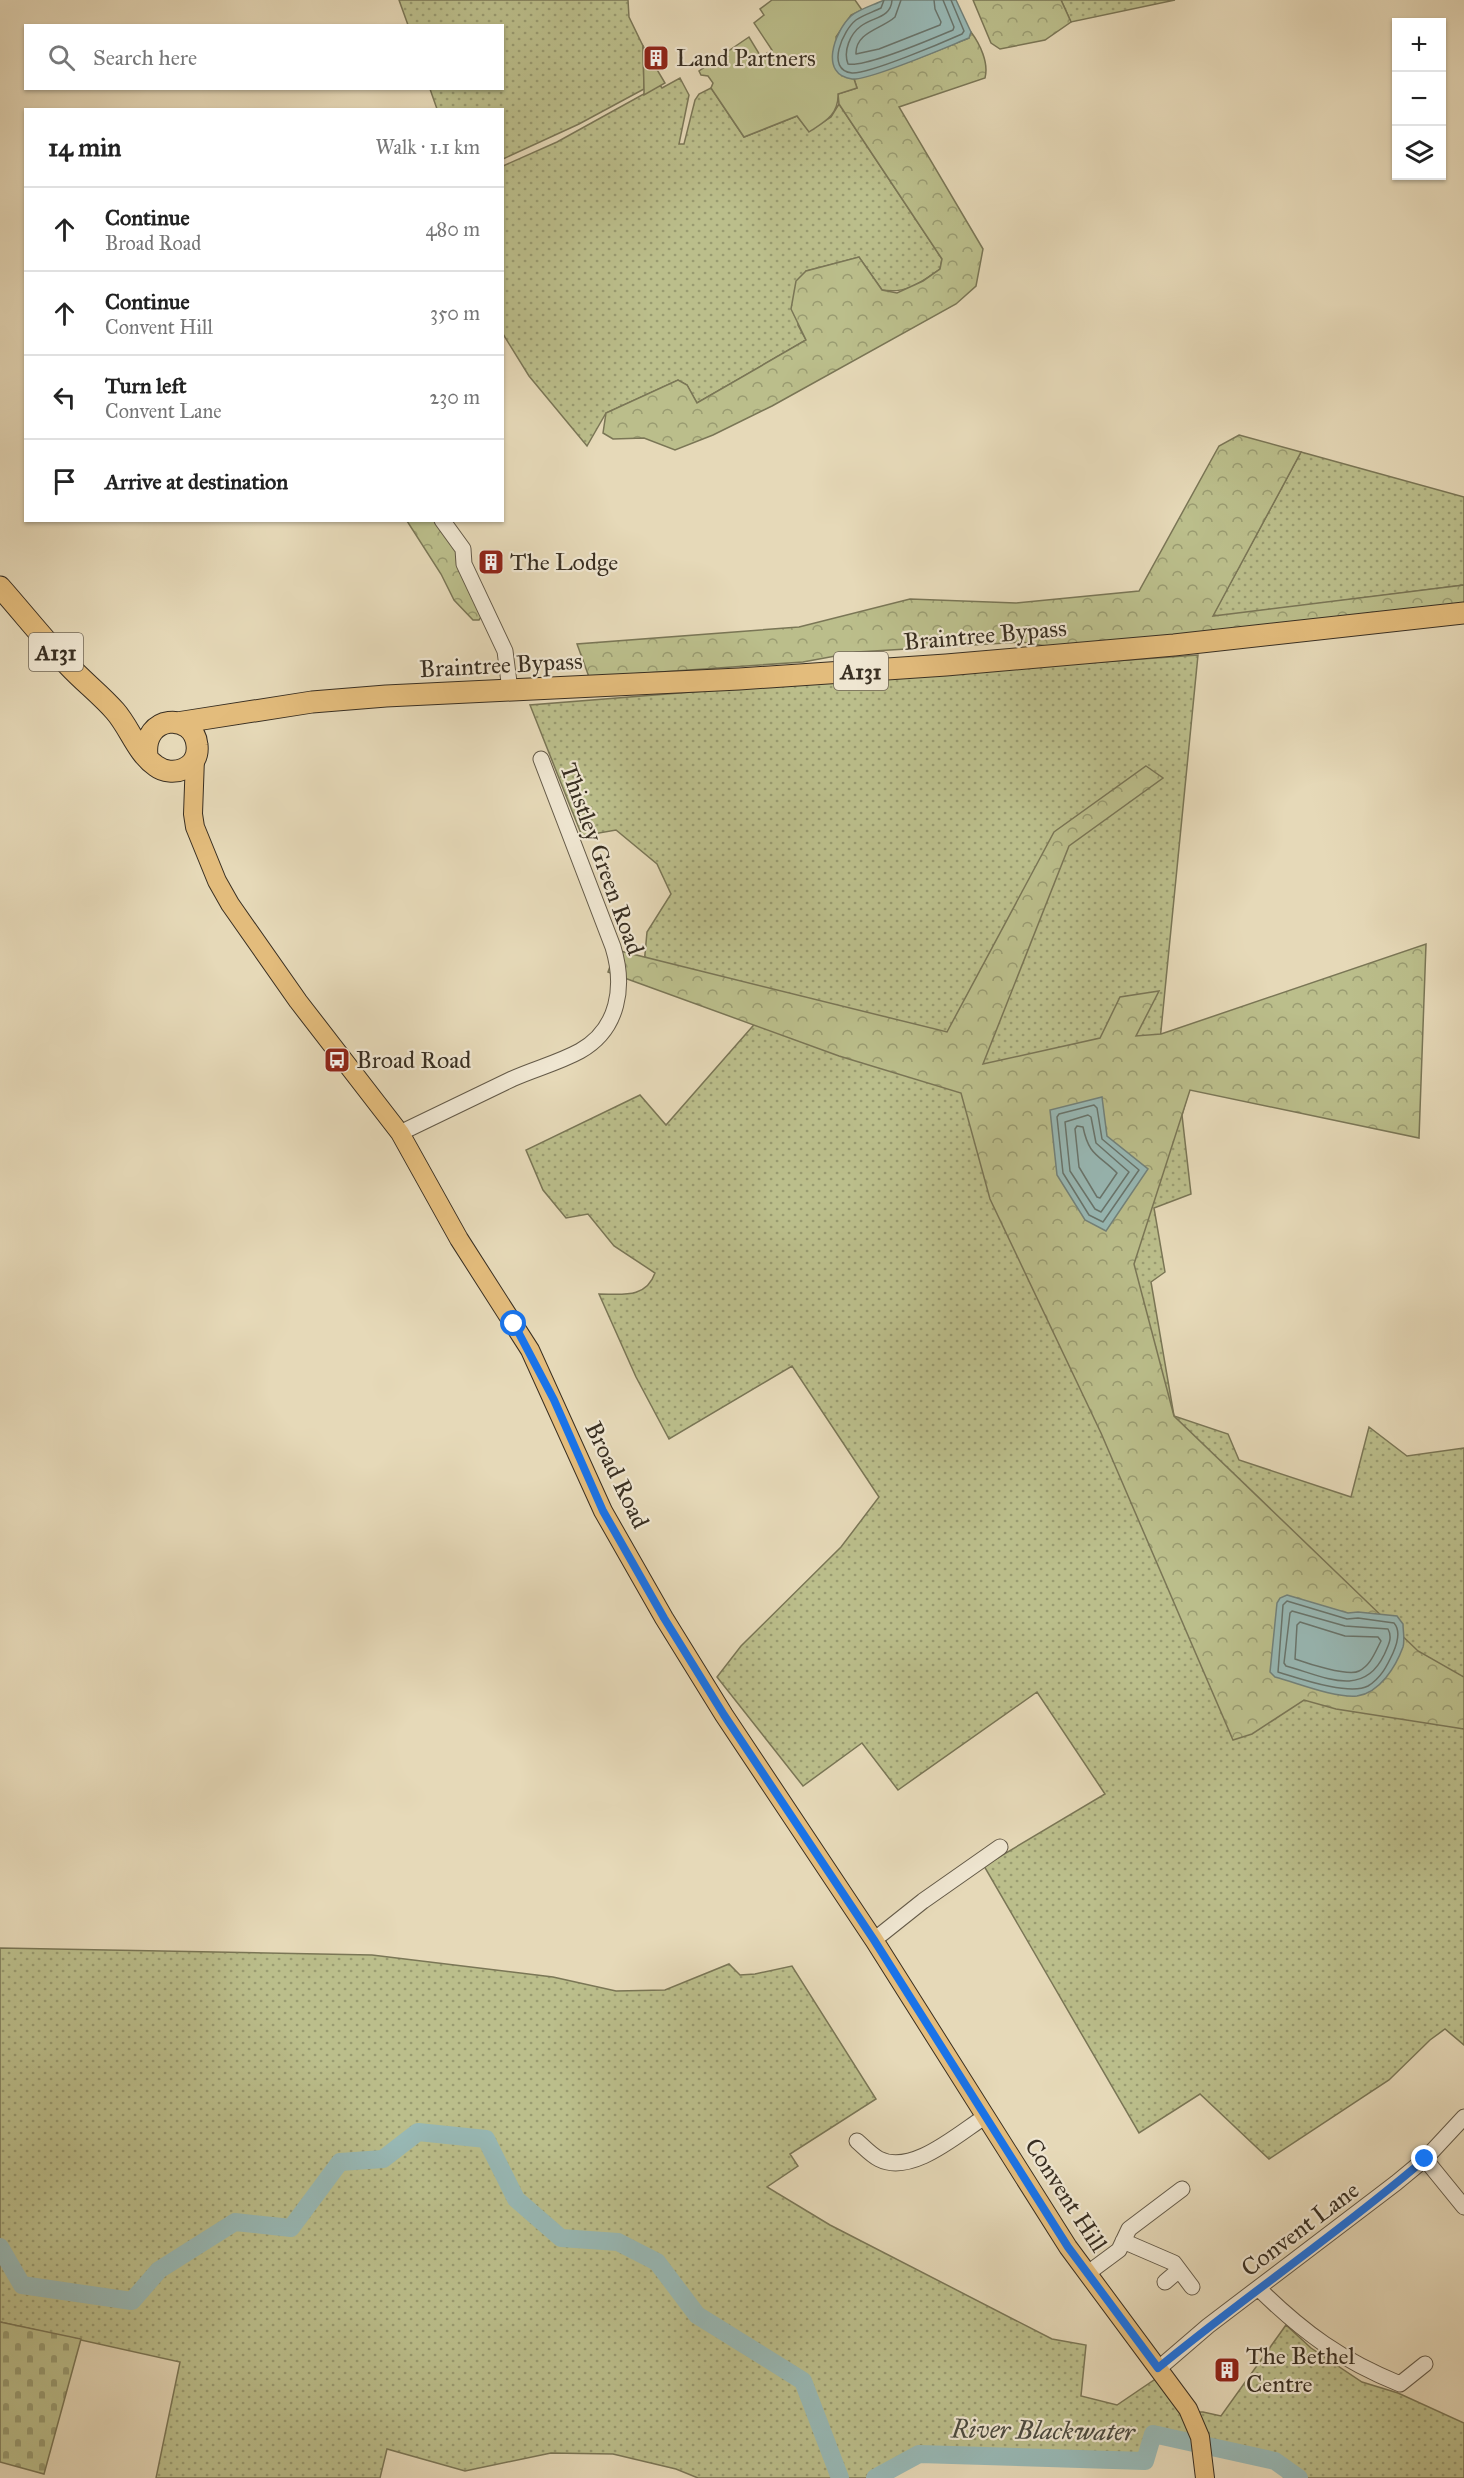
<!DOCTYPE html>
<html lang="en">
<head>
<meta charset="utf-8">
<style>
	:root { --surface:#fff; --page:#f2f2f2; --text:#222; --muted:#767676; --line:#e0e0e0 }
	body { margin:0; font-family:"IM FELL Great Primer",serif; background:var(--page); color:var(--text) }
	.controls { position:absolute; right:18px; top:18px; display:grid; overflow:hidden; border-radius:0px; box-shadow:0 2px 4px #0004 }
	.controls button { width:54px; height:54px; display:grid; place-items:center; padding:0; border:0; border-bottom:2px solid var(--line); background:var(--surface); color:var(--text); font:30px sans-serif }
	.stop { position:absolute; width:18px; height:18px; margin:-14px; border:4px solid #1a73e8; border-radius:50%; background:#fff }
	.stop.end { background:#1a73e8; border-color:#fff; box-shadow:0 2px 6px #0008 }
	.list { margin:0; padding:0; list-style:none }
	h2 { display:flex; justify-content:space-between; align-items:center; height:78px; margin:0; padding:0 24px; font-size:26px }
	h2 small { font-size:20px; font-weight:400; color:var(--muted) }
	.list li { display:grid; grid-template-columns:39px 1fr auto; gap:18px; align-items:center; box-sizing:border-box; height:84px; padding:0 24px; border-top:2px solid var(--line) }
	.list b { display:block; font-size:22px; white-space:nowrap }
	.list p { margin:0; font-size:20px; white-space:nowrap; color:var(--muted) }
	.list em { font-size:20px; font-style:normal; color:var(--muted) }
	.icon { flex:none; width:33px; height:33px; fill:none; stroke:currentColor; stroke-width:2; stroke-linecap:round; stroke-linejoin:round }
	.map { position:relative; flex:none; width:1464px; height:2478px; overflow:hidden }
	.search { position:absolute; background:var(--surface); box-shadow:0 2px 4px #0004; left:24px; top:24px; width:480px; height:66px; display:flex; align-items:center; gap:15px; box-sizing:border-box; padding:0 21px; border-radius:0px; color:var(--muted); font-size:22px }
	.panel { position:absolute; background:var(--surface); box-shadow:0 2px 4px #0004; left:24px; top:108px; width:480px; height:414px; border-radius:0px }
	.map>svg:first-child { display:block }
	.grass { fill:url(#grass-dots); stroke:#7a7656; stroke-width:1.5 }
	.forest { fill:url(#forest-crowns); stroke:#7a7656; stroke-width:1.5 }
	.cemetery { fill:url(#cemetery-stones); stroke:#7a7656; stroke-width:1.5 }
	.garden { fill:#bbbe8b; stroke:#7a7656; stroke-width:1.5 }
	.water { fill:#98b9b6; stroke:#72827b; stroke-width:1.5 }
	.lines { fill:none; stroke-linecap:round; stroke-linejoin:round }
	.shore { stroke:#68746c; stroke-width:1.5 }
	.river { stroke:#98b9b6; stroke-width:18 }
	.minor-casing { stroke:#645a48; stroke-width:17 }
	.major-casing { stroke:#392f22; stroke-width:20 }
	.highway-casing { stroke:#392f22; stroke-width:23 }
	.minor { stroke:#efe6d1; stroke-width:15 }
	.major { stroke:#e3bc7c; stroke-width:18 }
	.highway { stroke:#e3bc7c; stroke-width:21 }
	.route { stroke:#1a73e8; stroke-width:8 }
	.labels { text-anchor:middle; stroke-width:4.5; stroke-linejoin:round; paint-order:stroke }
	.shield { fill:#efe6d1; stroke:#706656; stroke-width:1.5 }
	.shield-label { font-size:22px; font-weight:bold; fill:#392f22 }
	.poi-label { font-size:24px; fill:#392f22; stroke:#efe6d1; text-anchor:start }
	.street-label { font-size:24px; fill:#392f22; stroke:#efe6d1 }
	.water-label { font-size:26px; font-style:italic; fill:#4c4b40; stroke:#efe6d1 }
</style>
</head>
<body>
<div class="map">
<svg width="1464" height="2478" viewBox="0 0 1464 2478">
	<defs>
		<pattern id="grass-dots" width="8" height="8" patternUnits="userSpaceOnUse" patternTransform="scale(1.5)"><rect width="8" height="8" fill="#bbbe8b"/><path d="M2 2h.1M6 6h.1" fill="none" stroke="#999b71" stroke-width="1.8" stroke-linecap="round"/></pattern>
		<pattern id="forest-crowns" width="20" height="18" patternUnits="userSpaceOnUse" patternTransform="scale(1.5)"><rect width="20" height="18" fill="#bbbe8b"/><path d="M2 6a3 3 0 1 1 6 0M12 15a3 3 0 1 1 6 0" fill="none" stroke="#999b71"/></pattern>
		<pattern id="cemetery-stones" width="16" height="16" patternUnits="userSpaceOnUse" patternTransform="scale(1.5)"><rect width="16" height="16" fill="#bbbe8b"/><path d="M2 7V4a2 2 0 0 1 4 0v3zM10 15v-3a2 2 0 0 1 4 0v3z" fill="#999b71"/></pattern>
	</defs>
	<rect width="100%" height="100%" fill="#e6d9b8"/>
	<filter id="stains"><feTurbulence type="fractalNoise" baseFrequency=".00333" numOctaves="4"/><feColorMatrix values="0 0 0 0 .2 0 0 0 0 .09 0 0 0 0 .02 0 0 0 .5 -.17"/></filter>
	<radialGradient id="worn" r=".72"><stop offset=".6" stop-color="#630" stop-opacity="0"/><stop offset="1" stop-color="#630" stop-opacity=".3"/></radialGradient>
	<path class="grass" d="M399 0H628L629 17 643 46 644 89 579 124 503 159 502 110 437 109 430 89 502 88V26L408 25Z
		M1061 0H1175L1071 22Z
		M680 78 689 95 679 144H684L695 100 699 94 711 88 744 137 797 116 809 131 831 117 839 104 942 259 940 269C920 283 907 294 882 290L859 257 806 271 798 325 806 340 697 403 687 385 678 380 606 413 587 446 529 376 503 334V166L557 142 660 85 662 88Z
		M1301 452 1464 497V585L1212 617Z
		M1198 655 1158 1061 1189 1090 1182 1115 1191 1194 1154 1208 1165 1272 1151 1282 1174 1416 1228 1434 1239 1460 1351 1497 1369 1427 1407 1456 1464 1448V2045L1445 2029 1430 2040 1389 2080 1269 2159 1200 2094 1139 2133 984 1866 1105 1794 1037 1692 898 1790 862 1743 803 1786 717 1677 741 1646 841 1547 879 1497 792 1366 669 1439 636 1377 599 1294C621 1294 646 1299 655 1273L614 1246 588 1214 566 1218 543 1190 526 1150 640 1095 666 1125 766 1011 644 965 647 932 671 894 657 864 616 830 582 836 530 705 791 684Z
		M0 1948 372 1955 553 1977 616 1991 665 1990 729 1964 740 1975 755 1974 792 1966 876 2099 790 2154 798 2166 767 2187 830 2225 1052 2339 1086 2345 1081 2396 1117 2405 1157 2378 1187 2412H1203L1221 2416 1286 2325 1311 2348 1362 2382 1398 2393 1464 2423V2478H1284L1274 2461 1154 2434 1145 2461 919 2454 875 2478H698L676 2469 613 2454 551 2453 465 2471 387 2449 380 2478H156L180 2362 0 2322Z"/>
	<path class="forest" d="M973 0H1061L1071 22 1045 40 1000 49 991 43Z
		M971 32C980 44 989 63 985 78L899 107 983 249 976 286 956 304 772 406 713 435 675 450 644 438 613 439 603 433 606 413 678 380 687 385 697 403 806 340 791 309 796 281 806 271 859 257 882 290 897 293 923 281 940 269 942 259 839 104 838 94 857 88 854 79C894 69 932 53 969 38Z
		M1239 435 1301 452 1213 616 1464 585V603L1058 648 1022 642 857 652 803 662 589 677 577 644 799 627 910 599 1016 603 1139 591 1219 446Z
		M407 521H435L460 555 483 614 479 620H473L454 600 441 574Z
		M1146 766 1163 778 1069 846 983 1064 1100 1038 1120 997 1159 991 1136 1036 1161 1034 1426 944 1419 1138 1190 1090 1134 1264 1174 1416 1418 1651 1464 1677V1729L1336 1709 1304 1700 1252 1734 1233 1740 1101 1433 990 1199 961 1093 839 1056 608 972 616 950 947 1032 1054 832Z"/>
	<path class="cemetery" d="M0 2322 81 2339 44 2474 0 2462Z"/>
	<path class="garden" d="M772 0H855L862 10 851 15 836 37 842 76 854 79 857 88 838 94C839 115 824 122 809 132L797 116 744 137 711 88 713 83 708 76 701 75 699 71 749 37 761 57 772 50 754 23 764 15 760 9Z
		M643 46 665 83 644 95V89Z"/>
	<path class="water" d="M884 0H956L971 32 969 38C949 46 869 81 852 79 819 75 834 32 851 16 859 9 874 5 884 0Z
		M1102 1097 1107 1136 1148 1169 1106 1231 1085 1220 1057 1175 1050 1110Z
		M1287 1595 1348 1613 1358 1612 1397 1616 1403 1624C1403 1631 1405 1640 1403 1647 1396 1666 1380 1693 1357 1696 1334 1698 1298 1683 1275 1677L1270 1672 1277 1603 1280 1598Z"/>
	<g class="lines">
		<path class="shore" d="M884 0 881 8C873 12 863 15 856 20 843 30 825 70 852 73 869 74 944 42 962 34L964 31 951 0
			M892 0C891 18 873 17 861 26 850 34 843 51 848 64 865 68 934 38 953 30L954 27 943 0
			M901 0 895 17C882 29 855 32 856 54L879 49 940 25 941 22 935 9 934 0
			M1094 1105 1097 1108 1102 1139 1139 1170 1103 1222 1089 1215 1063 1173 1057 1117 1059 1114Z
			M1088 1115 1091 1117 1096 1143 1129 1172 1101 1212 1095 1209 1070 1171 1065 1122Z
			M1077 1126 1083 1127C1089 1156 1098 1154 1117 1173L1100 1198 1097 1197 1079 1167 1075 1129Z
			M1287 1601 1347 1619 1358 1618 1394 1623C1401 1631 1397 1644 1393 1653 1387 1666 1381 1678 1368 1686 1349 1696 1298 1678 1278 1672L1283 1605Z
			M1292 1611 1345 1626 1388 1629C1393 1638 1388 1646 1384 1655 1363 1699 1323 1676 1286 1666L1284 1663 1290 1613Z
			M1300 1622 1345 1636 1378 1637 1381 1641C1375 1652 1371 1665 1359 1671 1349 1677 1306 1663 1295 1659L1297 1625Z"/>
		<path class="river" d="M0 2247 22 2285 132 2301 159 2270 235 2222 291 2228 340 2162 383 2159 418 2132 486 2139 516 2199 561 2238 618 2242 657 2262 697 2315 803 2381 840 2478
			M875 2478 919 2454 1145 2461 1153 2434 1275 2461 1299 2478"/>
		<g class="minor-casing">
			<path id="minor" d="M442 520 463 549 464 564 505 651 510 690
				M400 1133C437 1115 474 1097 512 1079 534 1069 558 1063 580 1051 619 1029 625 986 613 947L541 759
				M874 1940 923 1901 1000 1847
				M857 2141C864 2147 871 2155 879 2159 912 2176 959 2133 986 2116
				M1425 2159 1464 2207
				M1123 2241 1174 2263 1192 2287
				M1088 2273 1119 2250 1129 2229 1182 2189
				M1165 2282 1179 2270
				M1259 2289C1304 2333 1341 2360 1400 2384L1425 2364
				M1158 2369 1208 2326 1396 2183 1425 2159 1464 2117"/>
		</g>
		<g class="major-casing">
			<path id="major" d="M195 758 193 814 195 827 217 881 230 904 298 1001 400 1133 459 1239 530 1350 603 1511 664 1618 724 1715 874 1940 1068 2247 1188 2409 1200 2437 1205 2478"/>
		</g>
		<g class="highway-casing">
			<path id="highway" d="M0 587C23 613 45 641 69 666 84 682 101 695 115 711 130 728 137 753 156 766 172 778 200 769 197 745 194 712 142 714 147 756
				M177 723 312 702 386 696 739 679 946 665 1174 645 1464 613"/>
		</g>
		<use href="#minor" class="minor"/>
		<use href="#major" class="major"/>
		<use href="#highway" class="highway"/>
	</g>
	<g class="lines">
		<path class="route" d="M514 1324 554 1400 603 1511 664 1618 724 1715 874 1940 1068 2247 1158 2368C1245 2296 1339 2233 1425 2159"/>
	</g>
	<defs>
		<g id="building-square" transform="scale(1.35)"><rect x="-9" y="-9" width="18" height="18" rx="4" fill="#8f2418" stroke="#efe6d1"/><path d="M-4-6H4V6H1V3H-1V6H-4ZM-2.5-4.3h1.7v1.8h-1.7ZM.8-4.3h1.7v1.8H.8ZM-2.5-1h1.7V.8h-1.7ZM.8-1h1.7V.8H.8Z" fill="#fff"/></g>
		<g id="bus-square" transform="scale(1.35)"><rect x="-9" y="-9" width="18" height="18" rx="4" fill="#8f2418" stroke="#efe6d1"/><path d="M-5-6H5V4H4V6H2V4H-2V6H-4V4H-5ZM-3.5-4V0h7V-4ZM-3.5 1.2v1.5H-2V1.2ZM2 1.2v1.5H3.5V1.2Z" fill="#fff"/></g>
	</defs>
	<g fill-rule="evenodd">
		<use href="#building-square" x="656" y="58"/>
		<use href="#building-square" x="491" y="562"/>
		<use href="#bus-square" x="337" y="1060"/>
		<use href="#building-square" x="1227" y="2370"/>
	</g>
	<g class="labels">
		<g class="shield">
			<rect x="29" y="633" width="54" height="38" rx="4.5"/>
			<rect x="834" y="652" width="54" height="38" rx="4.5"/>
		</g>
		<g class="shield-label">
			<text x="56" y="660">A131</text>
			<text x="861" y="679">A131</text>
		</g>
		<g class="poi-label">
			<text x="676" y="66">Land Partners</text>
			<text x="510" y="570">The Lodge</text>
			<text x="356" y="1068">Broad Road</text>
			<text x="1246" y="2364">The Bethel<tspan x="1246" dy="28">Centre</tspan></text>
		</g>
		<g class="street-label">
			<text transform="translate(985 635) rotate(-5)" y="8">Braintree Bypass</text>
			<text transform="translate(501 665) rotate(-3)" y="8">Braintree Bypass</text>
			<text transform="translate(602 859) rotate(70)" y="8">Thistley Green Road</text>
			<text transform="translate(617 1475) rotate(64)" y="8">Broad Road</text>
			<text transform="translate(1066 2195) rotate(57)" y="8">Convent Hill</text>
			<text transform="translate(1300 2229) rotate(-37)" y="8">Convent Lane</text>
		</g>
		<g class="water-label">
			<text transform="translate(1043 2430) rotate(1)" y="9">River Blackwater</text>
		</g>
	</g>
	<rect width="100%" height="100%" filter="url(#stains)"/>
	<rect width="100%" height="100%" fill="url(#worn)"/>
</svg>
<div class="controls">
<button>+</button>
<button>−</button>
<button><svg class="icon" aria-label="layers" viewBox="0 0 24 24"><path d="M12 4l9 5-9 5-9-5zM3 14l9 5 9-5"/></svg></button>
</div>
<div class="stop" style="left:514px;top:1324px"></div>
<div class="stop end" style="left:1425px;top:2159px"></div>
<div class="search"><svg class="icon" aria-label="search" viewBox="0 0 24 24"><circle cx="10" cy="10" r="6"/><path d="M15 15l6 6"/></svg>Search here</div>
<section class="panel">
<h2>14 min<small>Walk · 1.1 km</small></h2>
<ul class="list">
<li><svg class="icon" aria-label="ahead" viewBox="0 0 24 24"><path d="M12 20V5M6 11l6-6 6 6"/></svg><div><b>Continue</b><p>Broad Road</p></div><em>480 m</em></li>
<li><svg class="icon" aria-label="ahead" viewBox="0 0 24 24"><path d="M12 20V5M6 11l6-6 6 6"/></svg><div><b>Continue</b><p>Convent Hill</p></div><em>350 m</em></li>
<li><svg class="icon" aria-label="left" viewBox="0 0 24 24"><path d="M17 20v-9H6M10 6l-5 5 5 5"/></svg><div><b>Turn left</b><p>Convent Lane</p></div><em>230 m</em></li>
<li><svg class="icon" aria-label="arrive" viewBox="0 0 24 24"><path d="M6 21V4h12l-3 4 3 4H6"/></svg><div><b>Arrive at destination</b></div></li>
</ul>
</section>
</div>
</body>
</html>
